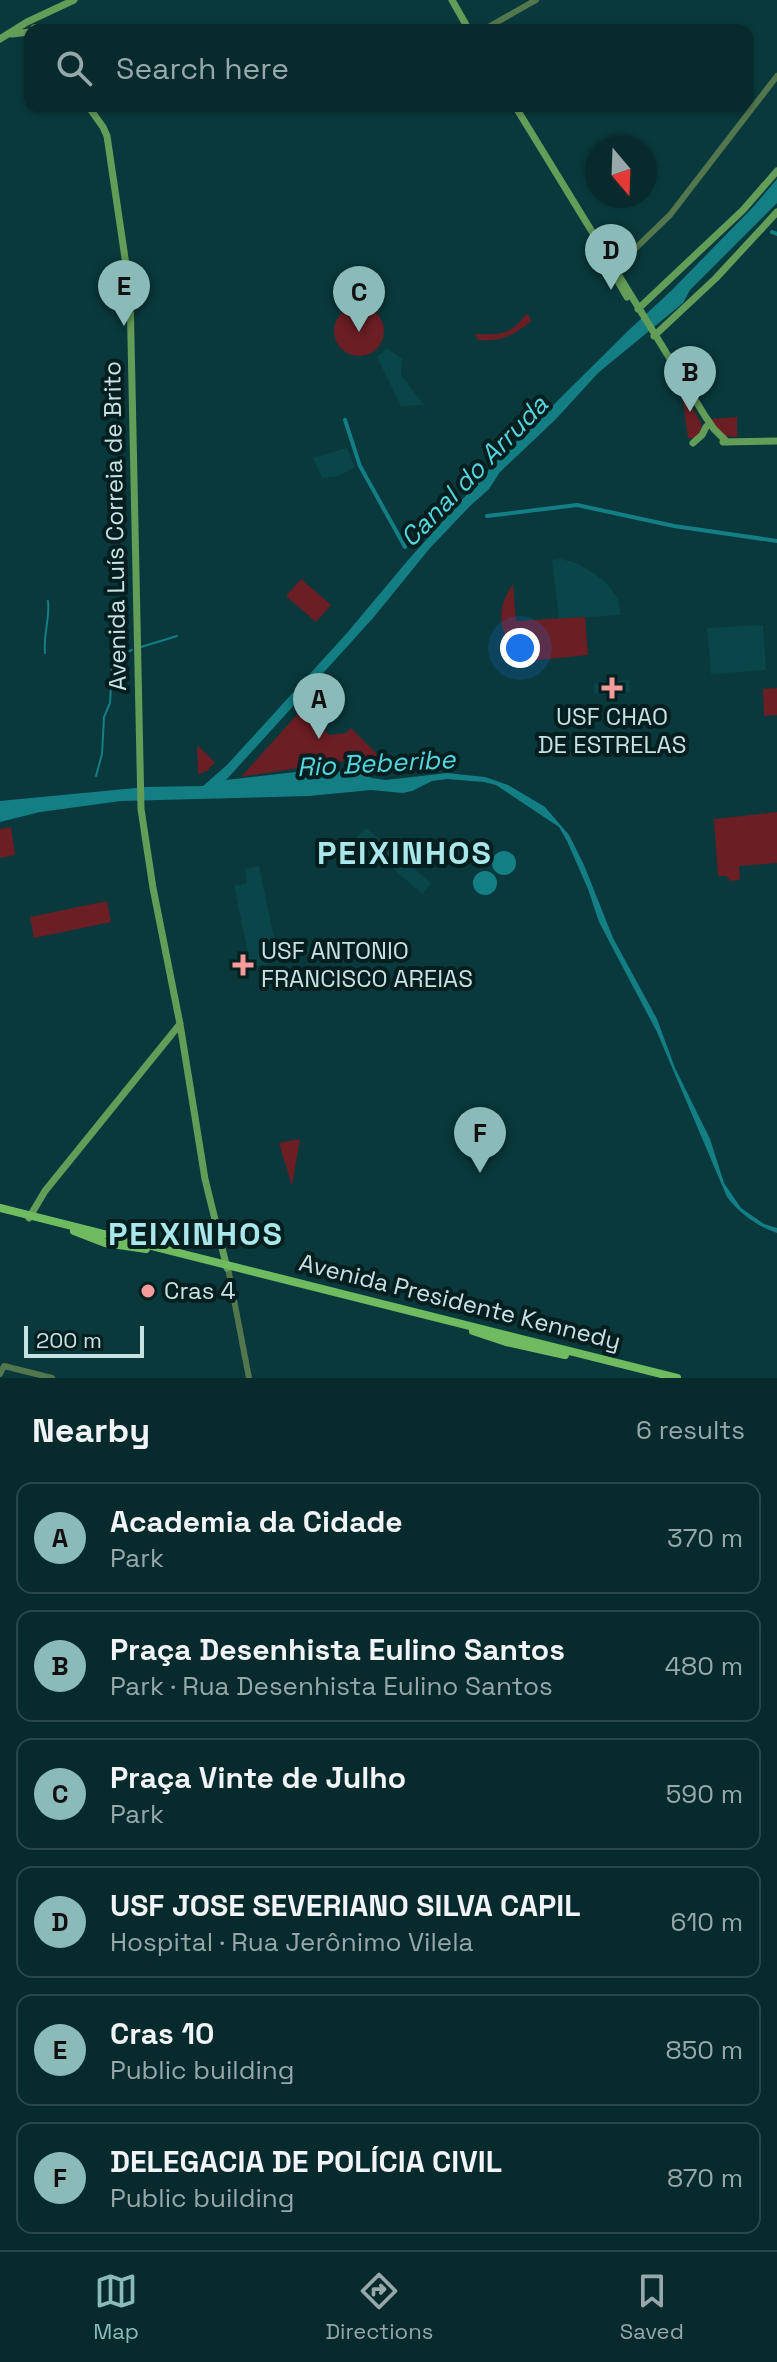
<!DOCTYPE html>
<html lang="en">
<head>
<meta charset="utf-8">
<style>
	:root { --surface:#072b2d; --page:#103335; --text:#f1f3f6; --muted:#98a7aa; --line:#284749; --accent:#8bbbb9 }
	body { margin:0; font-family:"Space Grotesk",sans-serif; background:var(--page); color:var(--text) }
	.compass { position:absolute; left:585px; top:136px; width:72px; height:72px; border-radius:50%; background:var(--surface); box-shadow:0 2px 6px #0004; rotate:161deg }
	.scale { position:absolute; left:24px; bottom:20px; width:120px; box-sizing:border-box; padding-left:8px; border:4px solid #c6e3e4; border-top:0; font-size:22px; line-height:28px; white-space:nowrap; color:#c6e3e4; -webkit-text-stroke:6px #051e1f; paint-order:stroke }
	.you { position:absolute; left:520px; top:648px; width:28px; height:28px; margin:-20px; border:6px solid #fff; border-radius:50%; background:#1a73e8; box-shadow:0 0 0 12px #1a73e833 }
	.badge { display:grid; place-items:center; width:52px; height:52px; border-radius:50%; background:var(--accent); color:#111; font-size:26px; font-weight:700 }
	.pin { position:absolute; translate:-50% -66px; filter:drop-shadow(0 2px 4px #0008) }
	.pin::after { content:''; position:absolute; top:42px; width:28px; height:24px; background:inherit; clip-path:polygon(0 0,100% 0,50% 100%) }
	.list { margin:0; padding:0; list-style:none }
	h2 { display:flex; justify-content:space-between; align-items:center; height:104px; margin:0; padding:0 32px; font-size:34px }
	h2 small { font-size:26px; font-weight:400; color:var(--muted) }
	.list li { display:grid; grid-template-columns:52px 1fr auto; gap:24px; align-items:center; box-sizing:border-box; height:112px; margin:0 16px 16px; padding:0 16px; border:2px solid var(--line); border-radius:16px }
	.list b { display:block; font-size:30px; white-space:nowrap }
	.list p { margin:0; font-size:26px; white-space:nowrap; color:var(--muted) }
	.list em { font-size:26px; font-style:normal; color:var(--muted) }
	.icon { flex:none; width:44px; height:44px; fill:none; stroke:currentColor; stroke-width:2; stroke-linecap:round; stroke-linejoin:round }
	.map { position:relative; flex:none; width:777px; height:1378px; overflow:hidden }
	.search { position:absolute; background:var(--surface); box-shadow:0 2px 6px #0004; left:24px; right:24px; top:24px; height:88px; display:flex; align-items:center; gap:20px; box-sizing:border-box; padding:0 28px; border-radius:16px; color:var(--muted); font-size:30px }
	.sheet { height:872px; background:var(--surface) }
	nav { display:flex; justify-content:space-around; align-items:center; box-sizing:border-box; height:112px; border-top:2px solid var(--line); background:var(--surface); font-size:22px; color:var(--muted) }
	nav a { display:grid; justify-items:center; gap:4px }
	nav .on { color:var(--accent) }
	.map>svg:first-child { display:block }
	.built { fill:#0a4649 }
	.green { fill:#6b1e24 }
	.water { fill:#137f84 }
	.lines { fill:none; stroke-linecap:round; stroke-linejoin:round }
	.stream { stroke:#137f84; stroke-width:2 }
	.canal { stroke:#137f84; stroke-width:4 }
	.tertiary { stroke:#53774c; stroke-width:6 }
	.secondary { stroke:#649d58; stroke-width:7 }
	.primary { stroke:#70ba60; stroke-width:8 }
	.poi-dot { fill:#f59b9b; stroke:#051e1f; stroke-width:3 }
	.labels { text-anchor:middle; stroke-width:8; stroke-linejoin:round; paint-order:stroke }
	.street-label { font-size:24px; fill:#c6e3e4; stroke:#051e1f }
	.poi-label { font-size:24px; fill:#c6e3e4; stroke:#051e1f; text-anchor:start }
	.water-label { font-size:26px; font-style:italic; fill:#54d6dc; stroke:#051e1f }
	.district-label { font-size:32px; font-weight:bold; letter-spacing:2px; fill:#aae7ea; stroke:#051e1f }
</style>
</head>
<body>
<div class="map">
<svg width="777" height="1378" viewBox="0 0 777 1378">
	<rect width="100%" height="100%" fill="#09393c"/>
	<path class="built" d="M387 348 402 359 401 375 424 405 401 406 377 357Z
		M347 448 355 467 339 476 322 478 313 458Z
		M561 559 579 564 606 582 618 599 621 615 559 619 552 560Z
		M763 625 766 670 711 674 707 628Z
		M629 680 630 692 594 694V684Z
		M366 828 431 883 422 894 357 837Z
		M259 866 279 962 237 970 235 962 249 958 234 886 247 883 245 869Z
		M332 944 334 950 296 956 295 950Z"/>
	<path class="green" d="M334 331a25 25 0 1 1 50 0a25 25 0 1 1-50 0Z
		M527 313 531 320 529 323C512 336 500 342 478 340L475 334C503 335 510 335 527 313Z
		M680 385 701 423 702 427 696 438H688L683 402 678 387Z
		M737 417V437L724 436 710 419Z
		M301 579 331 605 316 622 286 596Z
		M513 584 516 621 585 617 588 655 519 662C501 634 493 613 513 584Z
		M777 688V715L764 716 763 689Z
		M304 707 329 735 346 733 351 728 382 759 342 761 241 777Z
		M197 745 215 762 207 771 198 774Z
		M777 812V863L739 866 740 880 731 881 726 876H718L714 819Z
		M11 827 15 855 0 858V829Z
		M107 901 111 922 34 938 30 917Z
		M300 1139 292 1186 279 1143Z"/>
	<path class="water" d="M777 179V203L690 290 683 303 598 373 556 419 500 472 489 489 470 506 430 548 373 618 226 780 305 771 357 772 372 778 386 780 447 773 485 777 508 785 545 807 569 835 584 865 613 938 657 1019 675 1068 710 1139 724 1183 741 1208 764 1224 777 1228V1233C757 1226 740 1214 727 1197L657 1032 599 922 588 889 567 841 559 827 496 785 484 782 447 779 432 781 412 791 403 793 371 790 309 796 121 801 40 812 0 822V801L146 787 203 786 227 765 279 708 347 633 409 559 496 462 630 329 671 291 754 206Z
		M492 863a12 12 0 1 1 24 0a12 12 0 1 1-24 0Z
		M473 883a12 12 0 1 1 24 0a12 12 0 1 1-24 0Z"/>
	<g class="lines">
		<path class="stream" d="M141 647 177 636
			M45 653C43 635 50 619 48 601
			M96 776 102 754 104 717 110 703 112 668 118 656 132 650"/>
		<path class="canal" d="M772 232 777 234
			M345 420 360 466 405 547
			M487 516 577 505 674 526 777 541"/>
		<path class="tertiary" d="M483 30 536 0
			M612 271 670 215 777 76
			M228 1268 249 1378
			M0 1374 4 1366 52 1378"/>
		<path class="secondary" d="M452 0 469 30
			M34 28 35 30
			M12 34 30 32
			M0 39 27 22 74 0
			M88 106 103 127 107 136 130 292 141 809 153 888 180 1024 205 1179 227 1268
			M515 106 705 416 714 429 727 442
			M611 265 612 271 627 297
			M638 309 743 210 777 171
			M654 336 716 278 777 212
			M723 442 777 441
			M693 443 702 435 706 427
			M29 1218 45 1191 180 1024"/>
		<path class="primary" d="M0 1208 677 1378
			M74 1231 105 1243 146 1249
			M473 1331 506 1342 565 1355"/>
	</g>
	<g class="poi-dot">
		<path d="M608 676h8v8h8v8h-8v8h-8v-8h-8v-8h8z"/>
		<path d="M239 953h8v8h8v8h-8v8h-8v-8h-8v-8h8z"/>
		<circle cx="148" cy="1291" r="8"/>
	</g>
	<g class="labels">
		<g class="street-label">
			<text transform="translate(115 526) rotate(-91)" y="8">Avenida Luís Correia de Brito</text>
			<text transform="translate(460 1302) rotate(14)" y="8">Avenida Presidente Kennedy</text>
		</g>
		<g class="poi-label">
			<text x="612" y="725" text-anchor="middle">USF CHAO<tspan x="612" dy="28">DE ESTRELAS</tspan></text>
			<text x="261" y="959">USF ANTONIO<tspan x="261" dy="28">FRANCISCO AREIAS</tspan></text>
			<text x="164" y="1299">Cras 4</text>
		</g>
		<g class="water-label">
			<text transform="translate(474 471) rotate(-46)" y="9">Canal do Arruda</text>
			<text transform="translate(376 763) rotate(-3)" y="9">Rio Beberibe</text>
		</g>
		<g class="district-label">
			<text x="405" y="864">PEIXINHOS</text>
			<text x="196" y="1245">PEIXINHOS</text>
		</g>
	</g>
</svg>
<svg class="compass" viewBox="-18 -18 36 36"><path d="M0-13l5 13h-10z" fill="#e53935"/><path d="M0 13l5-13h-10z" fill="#98a7aa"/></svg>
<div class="scale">200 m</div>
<div class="you"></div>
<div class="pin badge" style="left:319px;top:739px">A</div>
<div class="pin badge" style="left:690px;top:412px">B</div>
<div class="pin badge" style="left:359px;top:332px">C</div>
<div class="pin badge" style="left:611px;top:290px">D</div>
<div class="pin badge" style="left:124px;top:326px">E</div>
<div class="pin badge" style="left:480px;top:1173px">F</div>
<div class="search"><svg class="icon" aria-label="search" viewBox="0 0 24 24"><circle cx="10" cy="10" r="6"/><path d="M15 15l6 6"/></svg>Search here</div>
</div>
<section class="sheet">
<h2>Nearby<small>6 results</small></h2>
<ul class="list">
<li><span class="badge">A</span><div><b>Academia da Cidade</b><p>Park</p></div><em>370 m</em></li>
<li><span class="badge">B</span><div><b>Praça Desenhista Eulino Santos</b><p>Park · Rua Desenhista Eulino Santos</p></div><em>480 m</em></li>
<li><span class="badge">C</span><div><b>Praça Vinte de Julho</b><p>Park</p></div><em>590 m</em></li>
<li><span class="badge">D</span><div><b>USF JOSE SEVERIANO SILVA CAPIL</b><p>Hospital · Rua Jerônimo Vilela</p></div><em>610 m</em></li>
<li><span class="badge">E</span><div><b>Cras 10</b><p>Public building</p></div><em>850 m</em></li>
<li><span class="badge">F</span><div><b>DELEGACIA DE POLÍCIA CIVIL</b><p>Public building</p></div><em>870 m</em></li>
</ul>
</section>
<nav>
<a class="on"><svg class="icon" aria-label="map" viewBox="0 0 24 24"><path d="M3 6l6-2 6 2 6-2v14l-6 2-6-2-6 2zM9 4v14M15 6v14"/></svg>Map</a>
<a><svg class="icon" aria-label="directions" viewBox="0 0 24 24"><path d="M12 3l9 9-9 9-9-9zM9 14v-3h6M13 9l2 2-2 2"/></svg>Directions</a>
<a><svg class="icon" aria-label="saved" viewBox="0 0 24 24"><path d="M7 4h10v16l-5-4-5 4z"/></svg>Saved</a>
</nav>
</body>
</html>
